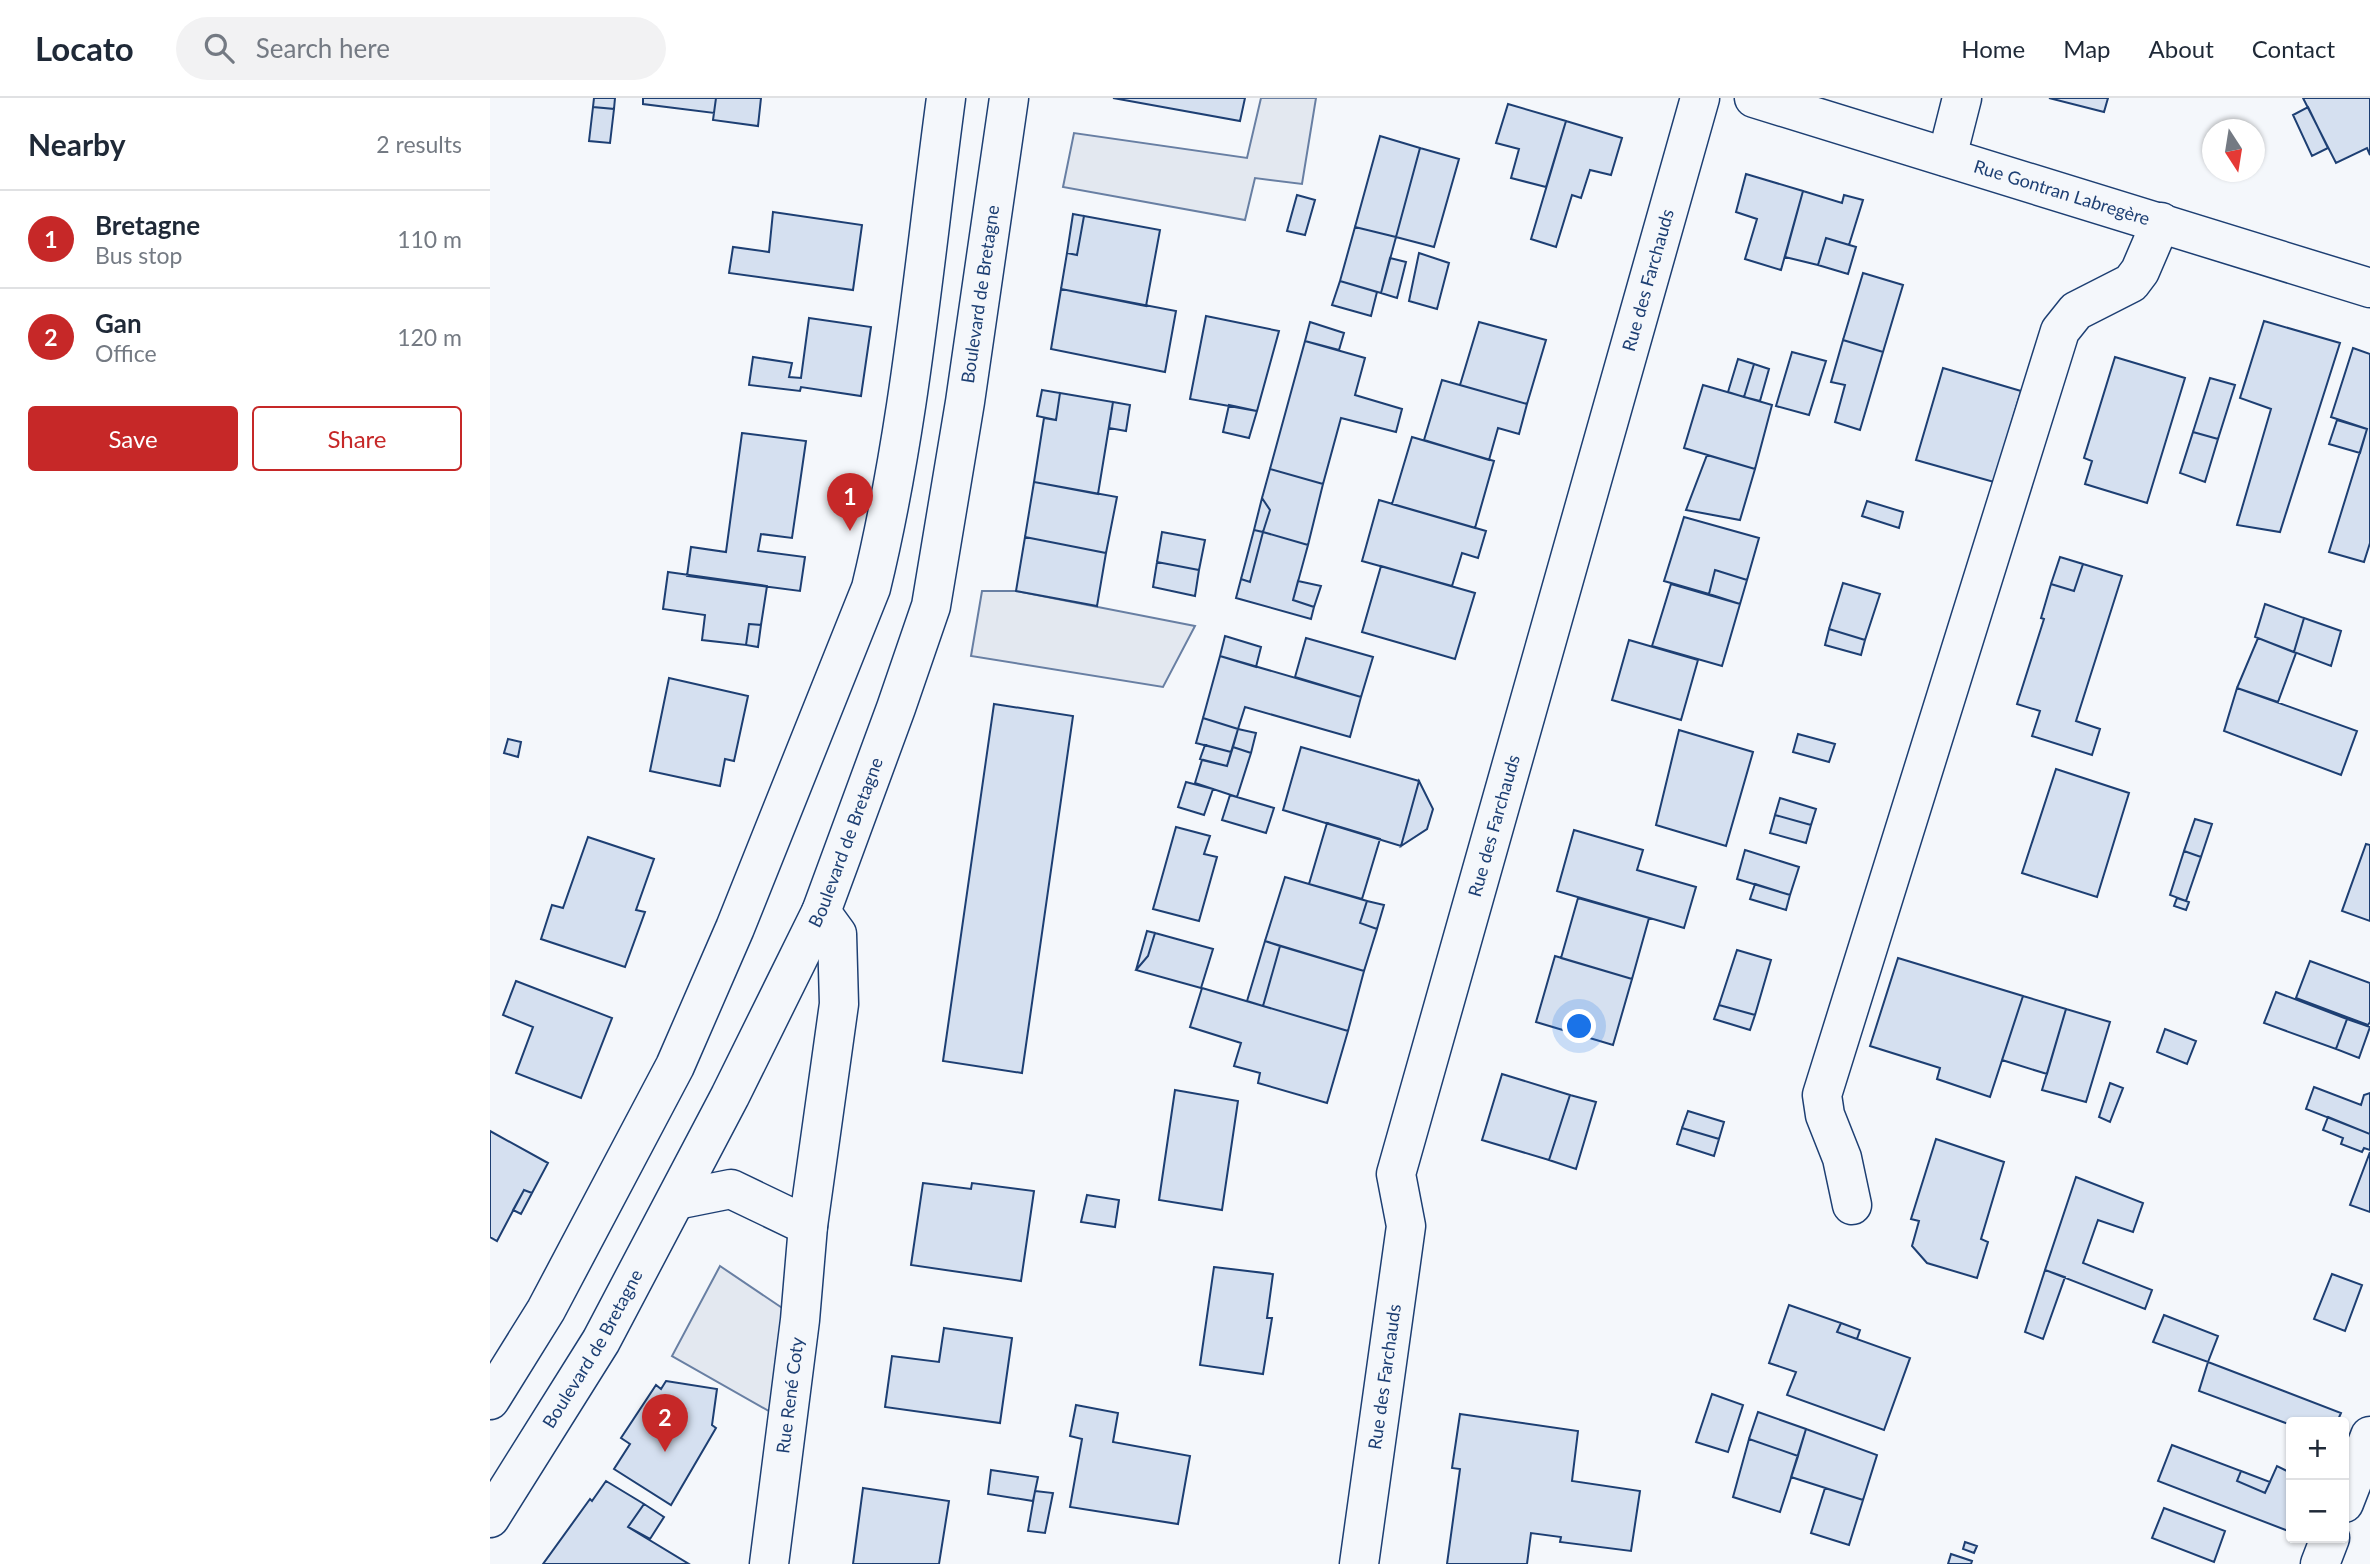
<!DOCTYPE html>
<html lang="en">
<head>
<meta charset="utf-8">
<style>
	:root { --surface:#fff; --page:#f2f2f3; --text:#1f2937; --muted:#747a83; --line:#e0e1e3; --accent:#c62828 }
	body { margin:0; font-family:Lato,sans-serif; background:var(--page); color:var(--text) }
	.controls { position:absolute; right:21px; bottom:21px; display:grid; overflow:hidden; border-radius:7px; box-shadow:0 2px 5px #0004 }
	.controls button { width:63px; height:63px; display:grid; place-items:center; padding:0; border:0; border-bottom:2px solid var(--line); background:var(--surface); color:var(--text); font:35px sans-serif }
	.compass { position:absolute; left:1712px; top:21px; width:63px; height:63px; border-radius:50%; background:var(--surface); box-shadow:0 2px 5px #0004; rotate:168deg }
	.you { position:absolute; left:1090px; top:929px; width:24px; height:24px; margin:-18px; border:5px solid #fff; border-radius:50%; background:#1a73e8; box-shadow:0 0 0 10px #1a73e833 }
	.badge { display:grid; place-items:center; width:46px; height:46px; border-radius:50%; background:var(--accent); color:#fff; font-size:23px; font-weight:700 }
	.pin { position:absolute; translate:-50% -58px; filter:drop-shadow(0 2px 4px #0008) }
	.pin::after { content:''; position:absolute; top:37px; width:24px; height:21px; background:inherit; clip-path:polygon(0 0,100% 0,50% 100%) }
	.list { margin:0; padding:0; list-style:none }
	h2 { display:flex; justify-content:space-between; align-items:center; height:91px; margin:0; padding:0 28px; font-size:30px }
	h2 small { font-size:23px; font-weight:400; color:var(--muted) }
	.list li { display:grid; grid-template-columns:46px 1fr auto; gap:21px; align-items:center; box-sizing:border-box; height:98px; padding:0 28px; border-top:2px solid var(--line) }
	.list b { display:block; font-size:26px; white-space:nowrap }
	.list p { margin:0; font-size:23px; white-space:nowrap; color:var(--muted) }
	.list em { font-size:23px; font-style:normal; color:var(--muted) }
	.actions { display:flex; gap:14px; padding:21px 28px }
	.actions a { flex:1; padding:16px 0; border:2px solid var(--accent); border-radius:7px; text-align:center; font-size:24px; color:var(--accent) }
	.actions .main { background:var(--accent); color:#fff }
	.icon { flex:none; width:38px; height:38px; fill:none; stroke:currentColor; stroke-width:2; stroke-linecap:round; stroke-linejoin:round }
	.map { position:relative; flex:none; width:1880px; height:1466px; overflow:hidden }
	header { display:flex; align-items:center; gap:42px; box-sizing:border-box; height:98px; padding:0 35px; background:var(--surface); border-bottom:2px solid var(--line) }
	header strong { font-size:33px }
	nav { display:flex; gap:38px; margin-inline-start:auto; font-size:24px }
	.search { width:490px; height:63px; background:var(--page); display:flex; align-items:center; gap:18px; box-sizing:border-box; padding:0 24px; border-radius:38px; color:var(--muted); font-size:26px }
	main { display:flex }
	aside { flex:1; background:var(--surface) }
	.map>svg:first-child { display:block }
	.parking { fill:#e3e8f0; stroke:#687fa3; stroke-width:2 }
	.building { fill:#d5e0f0; stroke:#1d3f73; stroke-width:2 }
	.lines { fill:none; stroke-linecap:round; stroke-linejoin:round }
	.street-casing { stroke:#1d3f73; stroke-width:41 }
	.secondary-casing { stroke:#1d3f73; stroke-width:41 }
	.street { stroke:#f4f7fb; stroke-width:38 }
	.secondary { stroke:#f4f7fb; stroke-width:38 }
	.labels { text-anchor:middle; stroke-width:5; stroke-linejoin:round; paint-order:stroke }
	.street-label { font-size:18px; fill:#1d3f73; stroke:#f4f7fb }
</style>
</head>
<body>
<header>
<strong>Locato</strong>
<div class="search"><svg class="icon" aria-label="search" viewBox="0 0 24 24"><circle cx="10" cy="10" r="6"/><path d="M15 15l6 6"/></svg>Search here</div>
<nav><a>Home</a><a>Map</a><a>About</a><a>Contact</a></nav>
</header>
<main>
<aside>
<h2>Nearby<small>2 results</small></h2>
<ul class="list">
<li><span class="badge">1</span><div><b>Bretagne</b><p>Bus stop</p></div><em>110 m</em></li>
<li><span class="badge">2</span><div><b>Gan</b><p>Office</p></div><em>120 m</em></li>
</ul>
<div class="actions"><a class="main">Save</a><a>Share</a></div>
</aside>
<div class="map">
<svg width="1880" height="1466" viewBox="0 0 1880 1466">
	<rect width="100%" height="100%" fill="#f4f7fb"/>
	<path class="parking" d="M771 0H826L812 86 765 80 755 122 573 89 584 35 757 60Z
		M492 493H526L705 528 673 589 481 558Z
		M230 1168 310 1222 298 1324 182 1258Z"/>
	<path class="building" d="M104 0H125L124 11 103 9Z
		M153 0H226L224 15 153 6Z
		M226 0H271L268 28 223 22Z
		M623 0H755L750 23Z
		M1559 0H1618L1614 14Z
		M1813 0H1880V57L1877 50 1846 65Z
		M1018 6 1076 23 1056 89 1021 80 1029 51 1006 45Z
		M103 9 124 11 120 45 99 43Z
		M1818 9 1838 50 1822 58 1803 17Z
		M1076 23 1132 40 1121 77 1100 72 1091 100 1082 97 1066 149 1041 141Z
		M890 38 930 50 906 139 865 129Z
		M930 50 969 61 944 149 906 139Z
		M1256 76 1313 93 1291 172 1255 161 1267 121 1246 114Z
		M1313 93 1352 105 1354 97 1373 102 1359 147 1336 140 1328 167 1295 159Z
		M807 97 825 102 815 137 797 133Z
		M283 114 372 127 363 192 239 175 243 149 279 154Z
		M583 116 594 118 587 157 577 155Z
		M594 118 670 132 656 208 571 191 577 155 587 157Z
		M865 129 906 139 891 195 850 183Z
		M1336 140 1366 149 1358 176 1328 167Z
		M929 155 959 165 947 211 919 203Z
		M900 160 916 164 907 200 891 195Z
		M1373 175 1413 187 1393 254 1353 242Z
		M850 183 887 194 881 218 842 207Z
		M571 191 686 213 675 274 561 251Z
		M716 218 789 233 767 313 700 301Z
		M319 220 381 229 371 298 311 289 310 293 259 287 263 259 302 265 299 279 311 280Z
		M1774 223 1850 245 1790 434 1747 427 1781 311 1750 300Z
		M820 224 854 235 849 252 815 243Z
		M989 224 1056 242 1037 306 970 287Z
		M1353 242 1393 254 1370 332 1345 324 1355 287 1341 284Z
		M815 243 875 260 865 297 912 311 906 334 851 320 833 386 780 371Z
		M1863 250 1880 256V445L1874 464 1839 454 1877 331 1841 319Z
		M1302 254 1336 263 1319 317 1286 308Z
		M1625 259 1695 280 1657 405 1595 386 1602 363 1594 360Z
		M1248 261 1264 266 1254 299 1238 294Z
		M1264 266 1279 271 1270 303 1254 299Z
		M1453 270 1531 293 1504 384 1426 362Z
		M1720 280 1745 287 1728 341 1703 334Z
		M952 282 1037 306 1029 336 1008 330 999 362 934 342Z
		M1213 287 1282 307 1265 371 1194 350Z
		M552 292 570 295 566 322 547 318Z
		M570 295 623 304 608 396 544 384 554 320 566 322Z
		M623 304 640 307 636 333 619 330Z
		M739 307 767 313 759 340 733 334Z
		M1847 322 1877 331 1870 355 1839 346Z
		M1703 334 1728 341 1715 384 1690 375Z
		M252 335 316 343 302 440 271 436 268 453 315 459 310 493 197 478 201 449 236 454Z
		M922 339 1004 363 985 430 902 406Z
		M1217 357 1265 371 1250 422 1196 412Z
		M780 371 833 386 818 447 773 434 780 412 772 400Z
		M544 384 627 399 616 455 535 439Z
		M772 400 780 412 773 434 764 432Z
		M889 402 996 433 988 460 972 455 962 488 872 463Z
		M1377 403 1413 414 1409 430 1372 418Z
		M1194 419 1269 440 1257 482 1225 472 1219 496 1174 483Z
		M764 432 773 434 760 484 751 481Z
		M672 434 715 442 709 472 667 464Z
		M773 434 818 447 803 502 824 509 821 521 746 500 751 481 760 484Z
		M535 439 616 455 607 508 526 493Z
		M1570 459 1593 466 1584 493 1561 486Z
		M667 464 709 472 705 498 663 489Z
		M1593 466 1632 478 1586 623 1610 631 1602 657 1542 638 1550 613 1527 606 1554 521 1551 520 1561 486 1584 493Z
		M891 468 985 495 965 561 872 534Z
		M1225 472 1257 482 1250 506 1219 496Z
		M178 474 277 488 271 527 259 526 256 547 212 542 215 517 173 511Z
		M808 483 831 488 824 509 803 502Z
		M1353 485 1390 496 1375 542 1339 531Z
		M1181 486 1250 506 1232 568 1162 548Z
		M1775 506 1814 520 1804 554 1765 539Z
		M1814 520 1851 533 1841 568 1804 554Z
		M259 526 271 527 268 549 256 547Z
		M1339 531 1375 542 1371 557 1335 547Z
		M735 538 771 549 766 569 730 558Z
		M816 540 883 559 871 599 805 579Z
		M1768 540 1806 555 1788 604 1747 590Z
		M1139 542 1208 562 1191 622 1122 602Z
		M730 558 871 599 860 639 755 609 748 631 713 620Z
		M179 580 258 598 244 663 235 661 230 688 160 673Z
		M1747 590 1867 633 1851 677 1734 633Z
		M504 606 583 618 532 975 453 963Z
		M713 620 748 631 741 654 706 645Z
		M748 631 766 635 761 655 743 649Z
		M1189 632 1263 654 1236 748 1166 727Z
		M1308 636 1345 646 1339 664 1303 654Z
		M18 641 31 644 28 659 14 655Z
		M715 647 741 654 737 668 710 661Z
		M743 649 761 655 747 699 705 685 712 662 737 668Z
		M811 649 929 683 911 748 793 712Z
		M1566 671 1639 695 1607 799 1532 775Z
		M929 683 943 711 937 731 911 748Z
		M696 684 723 691 714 717 688 709Z
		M740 697 784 710 776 735 732 722Z
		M1290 700 1326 711 1321 727 1285 717Z
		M1285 717 1321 727 1316 745 1280 735Z
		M1705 721 1722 726 1711 759 1694 753Z
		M837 725 890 741 872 801 819 786Z
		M686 729 720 738 714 756 727 759 709 823 663 811Z
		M1084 732 1153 752 1147 772 1206 789 1194 830 1067 793Z
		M98 739 164 761 146 812 155 814 135 869 51 841 62 807 73 810Z
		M1876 746 1880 747V823L1852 813Z
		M1255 752 1309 769 1300 797 1247 781Z
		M1694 753 1711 759 1696 803 1680 797Z
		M795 779 877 803 870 825 887 831 874 873 775 843Z
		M1265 786 1300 797 1296 812 1260 801Z
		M1088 800 1159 820 1142 881 1071 860Z
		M1687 800 1699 804 1696 812 1684 808Z
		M877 803 894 807 887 831 870 825Z
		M657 833 665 835 658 858 646 872Z
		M665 835 723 851 711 890 646 872 658 858Z
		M775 843 790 848 773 908 757 903Z
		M790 848 874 873 858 933 773 908Z
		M1247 852 1281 862 1265 917 1229 907Z
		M1065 858 1142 881 1123 947 1046 924Z
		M1408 860 1533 898 1500 999 1447 981 1450 970 1380 948Z
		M1820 863 1880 885V924L1878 927 1806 900Z
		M26 883 122 920 91 1000 26 975 43 929 13 917Z
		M712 890 858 933 837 1005 768 985 770 975 744 968 751 945 700 929Z
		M1786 894 1857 921 1846 951 1774 925Z
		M1533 898 1576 911 1557 976 1512 962Z
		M1229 907 1265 917 1260 932 1224 921Z
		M1576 911 1620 924 1596 1004 1552 992Z
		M1857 921 1880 929 1869 960 1846 951Z
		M1675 931 1706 943 1697 966 1667 954Z
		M1012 976 1080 997 1059 1062 992 1042Z
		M1620 985 1633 990 1620 1024 1609 1019Z
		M1824 989 1871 1007 1874 997 1880 995V1036L1816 1011Z
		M685 992 748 1003 732 1112 669 1102Z
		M1080 997 1106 1004 1086 1071 1059 1062Z
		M1198 1013 1234 1024 1229 1041 1192 1030Z
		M1838 1019 1880 1036V1052L1874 1050 1872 1054 1851 1046 1853 1040 1833 1032Z
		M1192 1030 1229 1041 1224 1058 1187 1046Z
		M0 1033 58 1065 42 1095 34 1092 7 1143 0 1139Z
		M1446 1041 1514 1064 1491 1141 1498 1144 1487 1180 1437 1165 1422 1148 1429 1123 1421 1121Z
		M1880 1054V1114L1860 1107Z
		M1586 1079 1653 1105 1643 1134 1608 1122 1593 1165 1662 1192 1655 1211 1555 1172Z
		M433 1085 481 1091 482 1085 544 1093 531 1183 421 1167Z
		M34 1092 42 1095 31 1116 23 1112Z
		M597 1097 629 1102 625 1129 591 1124Z
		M724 1169 783 1176 777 1220H782L773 1276 710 1267Z
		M1555 1172 1575 1179 1553 1241 1535 1234Z
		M1842 1176 1872 1187 1855 1233 1824 1221Z
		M1299 1207 1351 1225 1347 1234 1420 1260 1394 1332 1297 1297 1306 1274 1279 1265Z
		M1674 1217 1728 1238 1718 1264 1663 1244Z
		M1351 1225 1370 1232 1367 1241 1347 1234Z
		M454 1230 522 1240 510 1325 395 1309 402 1258 449 1264Z
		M1718 1264 1851 1315 1847 1324H1801V1327L1709 1293Z
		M176 1283 227 1291 222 1327 226 1330 181 1407 124 1371 140 1346 131 1340 166 1287 171 1291Z
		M1222 1296 1253 1307 1238 1354 1206 1344Z
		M586 1307 628 1315 623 1344 700 1358 688 1426 580 1409 592 1341 580 1338Z
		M1268 1314 1316 1331 1308 1358 1259 1341Z
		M970 1316 1088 1333 1082 1383 1150 1393 1141 1453 1070 1444 1071 1439 1041 1435 1037 1466H957L970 1371 962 1370Z
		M1316 1331 1387 1357 1373 1402 1301 1379Z
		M1259 1341 1308 1358 1290 1414 1243 1399Z
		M1682 1347 1751 1373 1747 1383 1775 1395 1787 1368 1797 1373 1801 1360V1434L1668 1383Z
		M501 1372 548 1379 543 1403 498 1396Z
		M1751 1373 1780 1384 1775 1395 1747 1383Z
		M116 1383 154 1406 138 1429 199 1466H53L100 1401 102 1403Z
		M373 1390 459 1403 449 1466H363Z
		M1335 1390 1373 1402 1359 1447 1321 1435Z
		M545 1393 563 1395 555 1435 538 1433Z
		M154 1406 174 1419 160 1441 138 1429Z
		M1674 1410 1735 1433 1724 1464 1662 1440Z
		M1475 1444 1487 1448 1484 1455 1473 1451Z
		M1461 1456 1482 1463 1481 1466H1458Z"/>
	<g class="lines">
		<g class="street-casing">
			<g id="street">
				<path id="s1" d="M1264 0 1880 190"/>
				<path d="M1457 59 1472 0"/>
				<path d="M186 1102 241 1091 318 1128"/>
				<path d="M1362 1107 1352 1060 1335 1017 1332 997 1570 233 1586 213 1641 185 1650 173 1671 124"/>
				<path d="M1854 1405 1880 1338"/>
				<path id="s2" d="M279 1466 310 1222 318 1128 349 906 347 836 331 814"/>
				<path id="s3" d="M869 1466 916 1128 906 1076 1210 0"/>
				<path d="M1830 1466 1840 1440"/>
			</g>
		</g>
		<g class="secondary-casing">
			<g id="secondary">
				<path d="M0 1302 56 1212 185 968 245 830 381 490C420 330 434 163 456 0"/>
				<path id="s4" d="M0 1420 111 1243 240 998 331 814 406 610 441 508 475 304 519 0"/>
			</g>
		</g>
		<use href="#street" class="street"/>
		<use href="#secondary" class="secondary"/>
	</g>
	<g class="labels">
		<g class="street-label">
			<text dy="6" stroke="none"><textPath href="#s1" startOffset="322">Rue Gontran Labregère</textPath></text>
			<text dy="6" stroke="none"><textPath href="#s3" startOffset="1323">Rue des Farchauds</textPath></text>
			<text dy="6" stroke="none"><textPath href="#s4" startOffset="1332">Boulevard de Bretagne</textPath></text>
			<text dy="6" stroke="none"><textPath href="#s3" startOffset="756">Rue des Farchauds</textPath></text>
			<text dy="6" stroke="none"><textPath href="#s4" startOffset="765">Boulevard de Bretagne</textPath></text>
			<text dy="6" stroke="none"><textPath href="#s4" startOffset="198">Boulevard de Bretagne</textPath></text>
			<text dy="6" stroke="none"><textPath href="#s3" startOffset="189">Rue des Farchauds</textPath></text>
			<text dy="6" stroke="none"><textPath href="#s2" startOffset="170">Rue René Coty</textPath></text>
		</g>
	</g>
</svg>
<div class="controls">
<button>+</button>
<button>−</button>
</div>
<svg class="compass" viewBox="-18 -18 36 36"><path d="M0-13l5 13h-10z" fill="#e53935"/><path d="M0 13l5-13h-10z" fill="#747a83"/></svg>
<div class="you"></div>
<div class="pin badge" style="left:360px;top:433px">1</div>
<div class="pin badge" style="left:175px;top:1354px">2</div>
</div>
</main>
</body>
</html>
